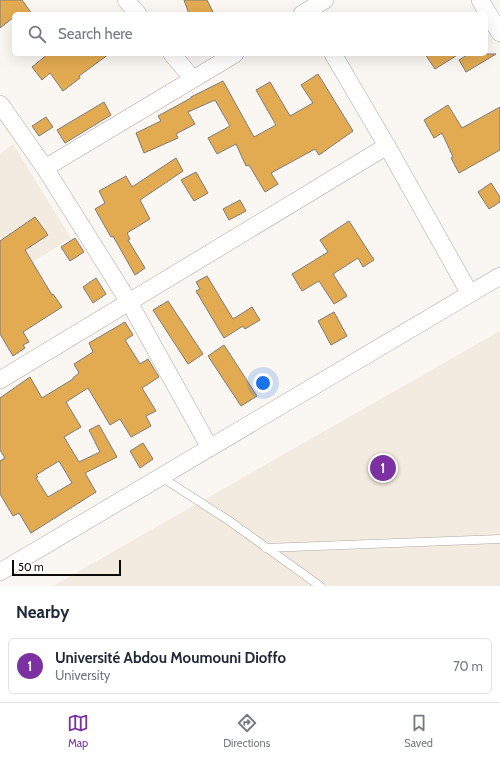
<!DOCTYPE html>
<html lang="en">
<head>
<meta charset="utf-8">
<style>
	:root { --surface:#fff; --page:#f6f6f7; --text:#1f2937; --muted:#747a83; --line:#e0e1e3; --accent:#7c30a2 }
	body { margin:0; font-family:Cabin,sans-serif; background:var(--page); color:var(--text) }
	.scale { position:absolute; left:12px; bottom:10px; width:109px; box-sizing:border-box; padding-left:4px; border:2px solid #0d0c0a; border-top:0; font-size:11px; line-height:14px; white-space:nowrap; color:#0d0c0a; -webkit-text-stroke:3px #fff; paint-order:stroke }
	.you { position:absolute; left:263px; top:383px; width:14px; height:14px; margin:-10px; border:3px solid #fff; border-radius:50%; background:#1a73e8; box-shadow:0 0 0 6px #1a73e833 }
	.badge { display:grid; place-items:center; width:26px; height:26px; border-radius:50%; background:var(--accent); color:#fff; font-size:13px; font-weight:700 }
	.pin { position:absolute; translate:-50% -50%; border:2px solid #fff; box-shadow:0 1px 4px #0006 }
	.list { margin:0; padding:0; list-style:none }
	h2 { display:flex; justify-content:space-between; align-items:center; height:52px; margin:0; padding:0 16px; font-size:17px }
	h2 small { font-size:13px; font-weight:400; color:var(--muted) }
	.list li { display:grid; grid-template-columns:26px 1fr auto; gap:12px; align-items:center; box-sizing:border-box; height:56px; margin:0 8px 8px; padding:0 8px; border:1px solid var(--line); border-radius:6px }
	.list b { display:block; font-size:15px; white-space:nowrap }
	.list p { margin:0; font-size:13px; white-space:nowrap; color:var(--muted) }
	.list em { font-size:13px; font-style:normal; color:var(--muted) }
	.icon { flex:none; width:22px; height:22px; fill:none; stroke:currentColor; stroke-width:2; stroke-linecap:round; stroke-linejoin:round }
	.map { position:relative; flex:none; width:500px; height:586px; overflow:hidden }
	.search { position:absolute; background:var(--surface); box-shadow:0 4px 16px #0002; left:12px; right:12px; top:12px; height:44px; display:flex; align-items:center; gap:10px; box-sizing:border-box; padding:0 14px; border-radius:6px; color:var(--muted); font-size:15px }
	.sheet { height:116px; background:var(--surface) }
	nav { display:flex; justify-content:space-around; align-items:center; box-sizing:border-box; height:56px; border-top:1px solid var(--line); background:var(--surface); font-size:11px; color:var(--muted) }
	nav a { display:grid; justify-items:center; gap:2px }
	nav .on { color:var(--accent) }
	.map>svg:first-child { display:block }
	.built { fill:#f3ebdf }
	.building { fill:#e3ab51; stroke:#7f7b77; fill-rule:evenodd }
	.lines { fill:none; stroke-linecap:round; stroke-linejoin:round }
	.lane-casing { stroke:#aeaaa5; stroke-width:9 }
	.street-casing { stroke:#aeaaa5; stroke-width:18 }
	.lane { stroke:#fff; stroke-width:8 }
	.street { stroke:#fff; stroke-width:17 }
</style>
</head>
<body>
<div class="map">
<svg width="500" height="586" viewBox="0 0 500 586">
	<rect width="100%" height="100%" fill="#faf6f1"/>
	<path class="built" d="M13 144 71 238 0 282V154Z
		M500 331V586H53Z"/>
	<path class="building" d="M0 0H22L32 14H14V17L0 28Z
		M184 0H207L214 14H189Z
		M48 54H109L79 76 80 78 63 91 50 73 42 80 32 67Z
		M425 54H459L435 69Z
		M469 54H496L466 72 459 60Z
		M318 74 353 131 319 155 315 149 271 173 278 184 265 192 249 165 246 166 236 144 217 154 208 138 230 126 215 100 188 112 195 124 176 134 178 138 144 153 136 133 161 121 158 116 191 98V97L223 81 254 137 276 125 256 90 270 82 290 116 313 103 301 85Z
		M104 102 111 115 65 143 57 130Z
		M448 105 462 128 500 107V150L459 173 451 158 453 157 442 133 434 138 424 120Z
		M46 117 53 127 39 136 32 126Z
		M176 158 183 171 140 200 150 219 127 233 130 239 128 240 145 268 135 275 113 236 111 237 95 209 105 203 99 191 126 176 132 187Z
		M196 172 208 193 194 201 181 180Z
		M491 183 500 197V202L489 209 478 192Z
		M240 200 246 211 229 220 223 209Z
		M35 217 48 235 25 250 52 295 53 294 62 307 23 332 29 342 23 345 25 348 13 356 0 334V241Z
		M349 221 374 260 363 267 358 258 333 274 347 296 334 304 319 281 302 291 292 274 328 252 320 240Z
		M75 238 84 252 70 261 61 247Z
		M207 276 233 319 252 307 260 320 245 329 243 326 224 338 196 291 200 289 196 282Z
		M96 278 106 294 93 303 83 287Z
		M168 301 203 354 188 364 153 310Z
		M334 312 347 336 331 345 318 321Z
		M125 322 133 335 125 340 140 364 148 359 159 377 142 388 156 411 146 416 151 426 131 437 120 419 110 425 88 388 66 402 81 427 64 437 79 462 100 452 89 430 99 425 117 457 85 473 96 492 31 533 19 513 13 516 0 494V461L5 458 0 450V398L30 377 42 398 73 379V378L79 373 74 364 93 352 89 343ZM59 461 72 483 48 497 36 478 38 477 36 475Z
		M224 345 257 396 241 406 208 356Z
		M143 443 153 459 140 468 130 451Z"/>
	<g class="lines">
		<g class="lane-casing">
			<path id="lane" d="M161 477 228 520 320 586
				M266 548 500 539"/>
		</g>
		<g class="street-casing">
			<path id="street" d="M126 0 138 14
				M480 0 500 33
				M302 14 325 0
				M172 54 193 79
				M333 54 387 146 470 294
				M0 104 45 168 129 302 210 448
				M45 168 235 54
				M0 380 387 146
				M0 572 500 276"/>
		</g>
		<use href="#lane" class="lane"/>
		<use href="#street" class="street"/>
	</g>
</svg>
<div class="scale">50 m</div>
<div class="you"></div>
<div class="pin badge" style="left:383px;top:468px">1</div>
<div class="search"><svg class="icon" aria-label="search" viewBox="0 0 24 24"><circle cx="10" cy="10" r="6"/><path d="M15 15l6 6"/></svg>Search here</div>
</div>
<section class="sheet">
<h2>Nearby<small></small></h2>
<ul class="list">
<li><span class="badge">1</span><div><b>Université Abdou Moumouni Dioffo</b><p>University</p></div><em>70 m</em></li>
</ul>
</section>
<nav>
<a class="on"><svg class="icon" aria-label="map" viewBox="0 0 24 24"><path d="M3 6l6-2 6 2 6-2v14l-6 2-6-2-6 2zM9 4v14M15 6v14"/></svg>Map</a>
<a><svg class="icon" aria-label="directions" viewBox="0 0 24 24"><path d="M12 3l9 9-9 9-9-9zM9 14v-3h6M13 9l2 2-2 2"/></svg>Directions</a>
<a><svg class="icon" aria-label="saved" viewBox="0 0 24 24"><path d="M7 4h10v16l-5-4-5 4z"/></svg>Saved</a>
</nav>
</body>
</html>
